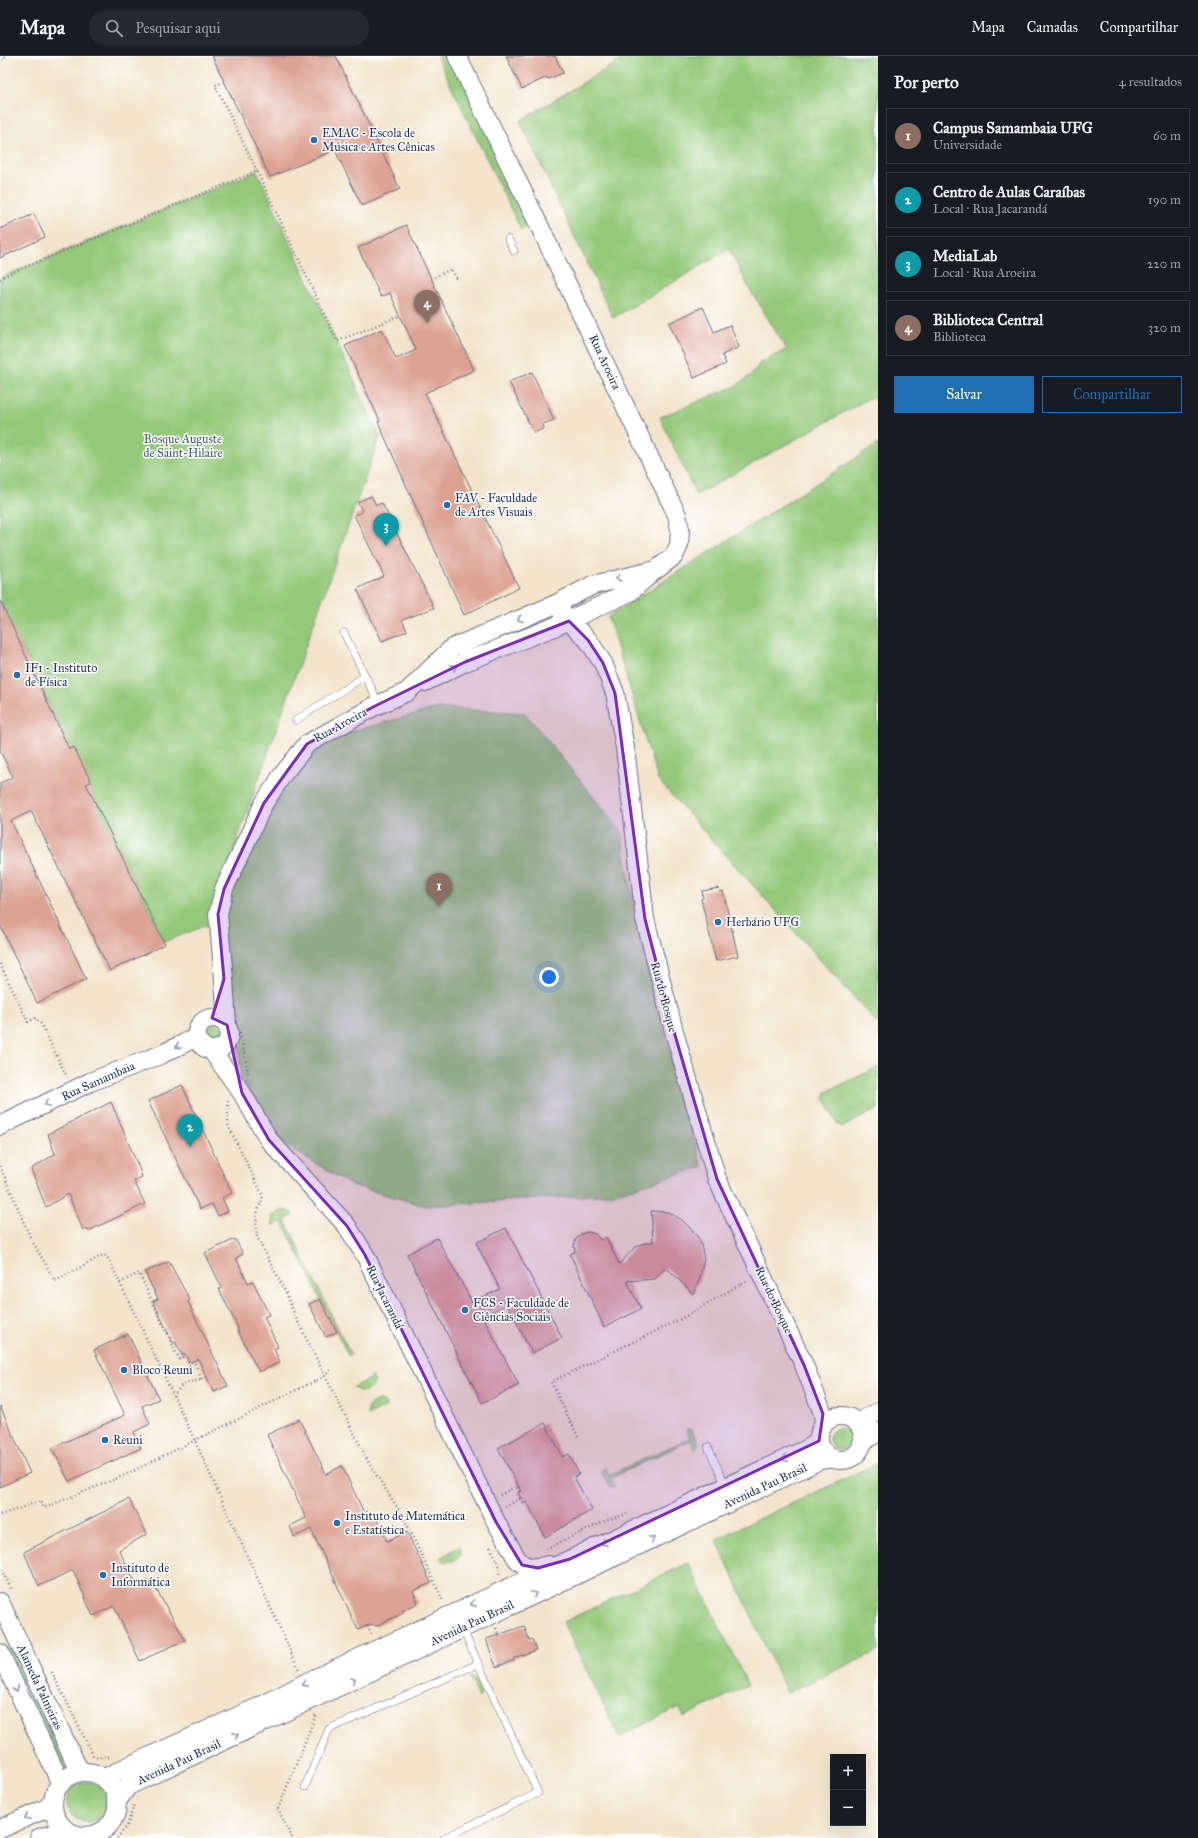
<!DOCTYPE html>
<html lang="pt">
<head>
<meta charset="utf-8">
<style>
	:root { --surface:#171b24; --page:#242831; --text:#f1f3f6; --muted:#9ea1a6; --line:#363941; --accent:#1f6fb2 }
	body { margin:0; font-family:"IM FELL Great Primer",serif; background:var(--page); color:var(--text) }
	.controls { position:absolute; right:12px; bottom:12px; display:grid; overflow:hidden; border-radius:0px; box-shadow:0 4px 16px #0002 }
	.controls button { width:36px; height:36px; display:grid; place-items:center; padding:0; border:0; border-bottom:1px solid var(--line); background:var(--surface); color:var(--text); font:20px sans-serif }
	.you { position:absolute; left:549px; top:921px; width:14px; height:14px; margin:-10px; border:3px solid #fff; border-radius:50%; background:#1a73e8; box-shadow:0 0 0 6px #1a73e833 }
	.badge { display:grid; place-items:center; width:26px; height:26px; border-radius:50%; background:var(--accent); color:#fff; font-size:13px; font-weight:700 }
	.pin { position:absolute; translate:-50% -33px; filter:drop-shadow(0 1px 2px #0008) }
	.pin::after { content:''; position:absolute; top:21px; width:14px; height:12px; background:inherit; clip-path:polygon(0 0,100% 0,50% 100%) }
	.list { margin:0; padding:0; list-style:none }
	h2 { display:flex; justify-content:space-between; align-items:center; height:52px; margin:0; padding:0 16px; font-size:17px }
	h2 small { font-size:13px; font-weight:400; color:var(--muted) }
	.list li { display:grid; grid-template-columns:26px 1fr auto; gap:12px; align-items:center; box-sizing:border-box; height:56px; margin:0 8px 8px; padding:0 8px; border:1px solid var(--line); border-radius:0px }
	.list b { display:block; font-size:15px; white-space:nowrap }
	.list p { margin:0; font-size:13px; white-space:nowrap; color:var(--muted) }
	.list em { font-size:13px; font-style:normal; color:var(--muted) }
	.actions { display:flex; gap:8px; padding:12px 16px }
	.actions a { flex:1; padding:9px 0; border:1px solid var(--accent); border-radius:0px; text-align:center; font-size:14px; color:var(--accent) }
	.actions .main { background:var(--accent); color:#fff }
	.icon { flex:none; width:22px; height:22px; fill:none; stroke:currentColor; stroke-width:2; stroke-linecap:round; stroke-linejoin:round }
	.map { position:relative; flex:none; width:878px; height:1782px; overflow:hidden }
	header { display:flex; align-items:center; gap:24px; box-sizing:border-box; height:56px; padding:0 20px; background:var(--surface); border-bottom:1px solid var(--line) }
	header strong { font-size:19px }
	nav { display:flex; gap:22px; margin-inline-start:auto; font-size:14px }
	.search { width:280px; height:36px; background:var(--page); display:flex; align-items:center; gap:10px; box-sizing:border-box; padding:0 14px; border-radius:22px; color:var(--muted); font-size:15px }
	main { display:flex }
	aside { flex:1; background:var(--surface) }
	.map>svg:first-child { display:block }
	.green { fill:#95c97a; stroke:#587c6c }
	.building { fill:#dca293 }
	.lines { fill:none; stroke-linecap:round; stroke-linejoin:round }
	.service-casing { stroke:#676e84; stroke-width:8 }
	.tertiary-casing { stroke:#676e84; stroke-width:20 }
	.path { stroke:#676e84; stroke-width:2.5; stroke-dasharray:1 3; stroke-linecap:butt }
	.service { stroke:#fff; stroke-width:7 }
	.tertiary { stroke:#fff; stroke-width:18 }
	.oneway { stroke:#8d97ae }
	.marked { fill:#7b2cbf; fill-opacity:0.2; stroke:#7b2cbf; stroke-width:3; stroke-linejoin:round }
	.poi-dot { fill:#1f6fb2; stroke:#fff; stroke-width:1.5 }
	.labels { text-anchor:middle; stroke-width:3; stroke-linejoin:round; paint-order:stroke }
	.poi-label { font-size:12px; fill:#1b2f5e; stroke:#fff; text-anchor:start }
	.street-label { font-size:12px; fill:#1b2f5e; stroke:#fff }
	.park-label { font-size:12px; fill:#405d66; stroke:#fff }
</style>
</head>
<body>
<header>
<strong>Mapa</strong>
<div class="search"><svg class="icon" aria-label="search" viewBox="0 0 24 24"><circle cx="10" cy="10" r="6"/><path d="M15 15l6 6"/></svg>Pesquisar aqui</div>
<nav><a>Mapa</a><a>Camadas</a><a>Compartilhar</a></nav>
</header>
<main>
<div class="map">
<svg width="878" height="1782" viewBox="0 0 878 1782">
	<rect width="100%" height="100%" fill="#fff"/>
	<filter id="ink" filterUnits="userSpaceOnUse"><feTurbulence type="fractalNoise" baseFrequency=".025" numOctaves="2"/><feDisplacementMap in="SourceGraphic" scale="8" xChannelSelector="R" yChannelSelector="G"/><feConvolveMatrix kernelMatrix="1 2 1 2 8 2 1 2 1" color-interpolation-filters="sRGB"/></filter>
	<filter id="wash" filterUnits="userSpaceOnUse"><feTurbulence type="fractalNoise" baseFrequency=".012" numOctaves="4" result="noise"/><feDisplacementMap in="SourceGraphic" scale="16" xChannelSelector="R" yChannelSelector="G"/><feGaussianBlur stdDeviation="0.9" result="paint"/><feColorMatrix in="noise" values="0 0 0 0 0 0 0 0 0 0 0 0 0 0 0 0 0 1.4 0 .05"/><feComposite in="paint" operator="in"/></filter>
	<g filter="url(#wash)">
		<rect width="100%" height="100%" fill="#f3e4cb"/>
		<path class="green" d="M437 0H450L530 170 521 174Z
			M624 0H878V345L875 346 873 340 696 439 660 361 736 330 752 318 760 307 787 293 749 232 729 193 613 262 520 65 624 2Z
			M257 115 380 380 207 869 164 886 0 546V223L4 220Z
			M878 388V968L658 724 608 561Z
			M438 652 525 657 621 775 637 868 649 919 702 1111 613 1138 426 1150 351 1129 282 1087 241 1021 235 943 219 867 247 793 287 715 346 677Z
			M204 978a10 10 0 1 1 20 0a10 10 0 1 1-20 0Z
			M878 1011V1053L843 1071 838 1069 824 1042 826 1036Z
			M283 1154 291 1156 294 1159 285 1164 351 1299 349 1301 282 1165 273 1170 272 1160Z
			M373 1321 375 1326C372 1332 367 1336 360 1336L353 1331Z
			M382 1344 387 1350 368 1360C366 1350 372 1344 382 1344Z
			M829 1383a11 11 0 1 1 22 0a11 11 0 1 1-22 0Z
			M686 1373 692 1374 699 1389 695 1393 690 1384 611 1422 615 1431H611L608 1428 601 1416 605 1411 609 1419 690 1382Z
			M878 1407V1595L787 1637 716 1483Z
			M460 1490 461 1499 456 1504 445 1506 440 1502Z
			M688 1507 748 1629 684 1661 679 1651 619 1681 563 1566Z
			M14 1590 72 1711 64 1714 6 1594Z
			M470 1621 476 1623 482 1636 479 1642Z
			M67 1746a20 20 0 1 1 40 0a20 20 0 1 1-40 0Z"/>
		<g id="blocks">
			<path class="building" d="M212 0H336L400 133 362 150 335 94 270 121Z
				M506 0H555L563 17 548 23 547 21 522 33Z
				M34 158 45 181 0 202V173Z
				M406 169 474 314 425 337 519 532 464 559 378 366 380 365 345 290 382 273 396 303 416 294 390 237 381 241 358 192Z
				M703 251 714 276 730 269 739 291 722 299 726 308 694 322 669 267Z
				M532 316 554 364 543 368 544 372 534 377 509 326Z
				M371 440 376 449 382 447 434 552 402 564 407 575 382 585 357 533 384 520 354 459 362 456 358 446Z
				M0 544 69 693 74 691 91 726 86 728 165 888 110 915 31 755 11 765 86 923 37 947 0 869V727L13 721 0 695Z
				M719 832 720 836 723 835 738 900 716 905 701 843 703 842 702 835Z
				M182 1029 232 1137 222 1142 228 1155 218 1160 212 1148 200 1153 148 1045Z
				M111 1046 139 1112 142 1121 134 1125 145 1148 88 1175 86 1172 83 1174 68 1138 46 1151 31 1113 55 1098 48 1078Z
				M651 1155 668 1156 682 1164 696 1178 701 1188 704 1203 700 1222 693 1238 666 1211 655 1223 627 1225 641 1253 604 1271 570 1198 575 1196 574 1190 576 1183 581 1178 588 1176 595 1178 601 1184 606 1181 619 1208 635 1191 641 1188 653 1186Z
				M506 1172 562 1282 532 1297 507 1248 482 1260 519 1329 482 1347 407 1198 437 1182 472 1246 500 1233 476 1187Z
				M235 1183 243 1198 236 1202 248 1227 253 1225 269 1259 264 1261 278 1291 274 1293 280 1306 259 1316 237 1273 238 1272 219 1233 222 1232 205 1197Z
				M169 1206 190 1244 188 1246 228 1330 214 1336 198 1303 189 1307 185 1298 182 1299 175 1286 173 1287 153 1245 158 1243 145 1216Z
				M320 1243 337 1276 326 1281 309 1248Z
				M128 1278 159 1343 142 1350 150 1368 134 1376 141 1392 69 1425 52 1392 125 1359 94 1294Z
				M0 1350 30 1417 0 1431Z
				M299 1363 326 1418 342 1410 366 1461 374 1457 387 1485 407 1476 431 1527 413 1535 418 1547 402 1555 403 1557 376 1570 371 1568 358 1574 311 1473 294 1481 290 1470 306 1462 267 1379Z
				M545 1367 563 1401 569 1398 579 1418 574 1421 592 1454 545 1481 527 1446 524 1447 518 1437 521 1435 498 1392Z
				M129 1443 147 1478 119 1494 138 1532 151 1524 185 1584 140 1605 114 1550 93 1560 73 1514 39 1530 24 1496Z
				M524 1570 529 1584 532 1583 536 1594 514 1602V1604L496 1611 486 1583Z"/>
		</g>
	</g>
	<g filter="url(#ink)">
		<use href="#blocks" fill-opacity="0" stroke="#676e84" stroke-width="1"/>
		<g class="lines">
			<g class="service-casing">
				<path id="service" d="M0 1 1 0
					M508 183 514 195
					M344 577 379 648
					M296 664 365 620
					M708 1391 726 1430
					M305 1731 329 1673 478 1608
					M444 1782 538 1737 462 1572"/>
			</g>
			<g class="tertiary-casing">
				<path id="tertiary" d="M556 548 569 565 588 584 603 607 615 637 625 692 645 863 675 979 717 1123 804 1309 823 1358 824 1368
					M425 626 465 606 554 571 630 536 655 514
					M197 978a16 16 0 1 1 32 0a16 16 0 1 1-32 0Z
					M227 969 224 923 218 858 224 833 264 747 283 718 307 688 373 651 407 636 452 592 556 548 593 529 656 514 674 500 679 489 680 473 677 459 539 169 457 0
					M212 995 242 1037 269 1084 347 1170 365 1199 496 1466 517 1503C527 1514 536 1512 548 1509
					M0 1070 90 1026 160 999 197 981
					M819 1382a22 22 0 1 1 44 0a22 22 0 1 1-44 0Z
					M857 1367 878 1356
					M862 1386 878 1376
					M0 1546 76 1708 81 1716
					M0 1597 61 1728
					M53 1748a32 32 0 1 1 64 0a32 32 0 1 1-64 0Z
					M105 1722 126 1711 269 1646 305 1627 811 1391 819 1385
					M117 1745 128 1730 820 1404 833 1402
					M0 1773 45 1753 53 1746
					M39 1782 57 1777 73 1778"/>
			</g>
			<path class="path" d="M224 26 215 29 257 115
				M0 223 4 220 257 115 337 285 400 260
				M431 223 451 213 457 224
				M0 908 28 966 36 962 41 968 67 1021
				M240 977 248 1017
				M228 1045V1069L263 1140 256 1161 257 1181 286 1237 295 1260 370 1409 404 1462 443 1545
				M0 1110 30 1181 55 1225 103 1199 106 1200 109 1204 195 1385 299 1614
				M120 1227 139 1217 179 1303 186 1300
				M173 1340 181 1330 189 1326 202 1324 194 1305
				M578 1381 551 1326 681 1263 748 1224
				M500 1439 516 1430 520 1436
				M505 1451 521 1442
				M0 1459 40 1445 44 1452 125 1419 325 1320 332 1312
				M490 1491 500 1511 499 1520
				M546 1493 607 1464 627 1458
				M0 1510 12 1535
				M367 1570 372 1579
				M496 1572 500 1582
				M52 1616 93 1699 98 1701H109
				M117 1782 127 1770 134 1749
				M292 1782 278 1753 316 1659"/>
			<use href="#service" class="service"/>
			<use href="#tertiary" class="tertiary"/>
		</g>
		<defs><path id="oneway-chevron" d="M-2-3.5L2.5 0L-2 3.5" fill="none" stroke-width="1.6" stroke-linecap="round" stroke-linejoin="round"/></defs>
		<g class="oneway">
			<use href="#oneway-chevron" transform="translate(618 522) rotate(167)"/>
			<use href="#oneway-chevron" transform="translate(520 563) rotate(157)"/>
			<use href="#oneway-chevron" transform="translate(454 611) rotate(-27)"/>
			<use href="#oneway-chevron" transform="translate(178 990) rotate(153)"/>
			<use href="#oneway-chevron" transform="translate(47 1048) rotate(155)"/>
			<use href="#oneway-chevron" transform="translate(785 1403) rotate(155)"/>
			<use href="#oneway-chevron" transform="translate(652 1483) rotate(-25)"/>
			<use href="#oneway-chevron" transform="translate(604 1487) rotate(155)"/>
			<use href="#oneway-chevron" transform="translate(534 1538) rotate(-25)"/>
			<use href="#oneway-chevron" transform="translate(473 1548) rotate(155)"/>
			<use href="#oneway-chevron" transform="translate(353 1624) rotate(-25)"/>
			<use href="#oneway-chevron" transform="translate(305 1628) rotate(154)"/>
			<use href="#oneway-chevron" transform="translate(16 1633) rotate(65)"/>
			<use href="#oneway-chevron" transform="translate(236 1679) rotate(-25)"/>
			<use href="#oneway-chevron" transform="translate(27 1761) rotate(155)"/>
		</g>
	</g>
	<path class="marked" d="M569 565 588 584 603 607 615 637 645 863 675 979 717 1123 804 1309 823 1358 819 1385 570 1503 538 1512 522 1509 496 1466 365 1199 347 1170 269 1084 242 1037 227 969 212 962 224 923 218 858 224 833 264 747 307 688 373 651 465 606Z"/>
	<g class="poi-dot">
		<circle cx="314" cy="84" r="4"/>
		<circle cx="447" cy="449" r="4"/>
		<circle cx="17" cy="619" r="4"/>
		<circle cx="718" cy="866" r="4"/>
		<circle cx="465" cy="1254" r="4"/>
		<circle cx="124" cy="1314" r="4"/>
		<circle cx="105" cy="1384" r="4"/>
		<circle cx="337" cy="1467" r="4"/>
		<circle cx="103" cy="1519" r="4"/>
	</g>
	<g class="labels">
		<g class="poi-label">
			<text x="322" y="81">EMAC - Escola de<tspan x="322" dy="14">Música e Artes Cênicas</tspan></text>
			<text x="455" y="446">FAV - Faculdade<tspan x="455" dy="14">de Artes Visuais</tspan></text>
			<text x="25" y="616">IF1 - Instituto<tspan x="25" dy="14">de Física</tspan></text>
			<text x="726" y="870">Herbário UFG</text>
			<text x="473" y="1251">FCS - Faculdade de<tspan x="473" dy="14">Ciências Sociais</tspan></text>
			<text x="132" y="1318">Bloco Reuni</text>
			<text x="113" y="1388">Reuni</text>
			<text x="345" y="1464">Instituto de Matemática<tspan x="345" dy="14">e Estatística</tspan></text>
			<text x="111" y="1516">Instituto de<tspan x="111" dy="14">Informática</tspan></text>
		</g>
		<g class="street-label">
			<text transform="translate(605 306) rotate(65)" y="4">Rua Aroeira</text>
			<text transform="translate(340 669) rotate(-29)" y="4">Rua Aroeira</text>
			<text transform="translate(664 941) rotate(75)" y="4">Rua do Bosque</text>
			<text transform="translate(98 1025) rotate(-24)" y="4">Rua Samambaia</text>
			<text transform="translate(385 1241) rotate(64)" y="4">Rua Jacarandá</text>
			<text transform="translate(774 1244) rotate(65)" y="4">Rua do Bosque</text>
			<text transform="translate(765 1430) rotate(-25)" y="4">Avenida Pau Brasil</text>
			<text transform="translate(472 1567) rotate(-25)" y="4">Avenida Pau Brasil</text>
			<text transform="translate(40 1631) rotate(65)" y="4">Alameda Palmeiras</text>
			<text transform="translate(179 1706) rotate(-25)" y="4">Avenida Pau Brasil</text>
		</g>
		<g class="park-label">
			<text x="183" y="387">Bosque Auguste<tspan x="183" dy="14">de Saint-Hilaire</tspan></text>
		</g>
	</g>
</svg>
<div class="controls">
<button>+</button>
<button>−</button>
</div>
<div class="you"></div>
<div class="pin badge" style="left:439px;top:850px;background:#8d6e63">1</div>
<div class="pin badge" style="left:190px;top:1091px;background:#0f9aa8">2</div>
<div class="pin badge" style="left:386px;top:490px;background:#0f9aa8">3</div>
<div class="pin badge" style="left:427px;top:267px;background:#8d6e63">4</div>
</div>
<aside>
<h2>Por perto<small>4 resultados</small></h2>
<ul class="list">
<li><span class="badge" style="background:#8d6e63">1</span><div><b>Campus Samambaia UFG</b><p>Universidade</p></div><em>60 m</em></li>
<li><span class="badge" style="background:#0f9aa8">2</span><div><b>Centro de Aulas Caraíbas</b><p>Local · Rua Jacarandá</p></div><em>190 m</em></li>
<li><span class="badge" style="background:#0f9aa8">3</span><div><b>MediaLab</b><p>Local · Rua Aroeira</p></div><em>220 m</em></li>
<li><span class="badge" style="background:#8d6e63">4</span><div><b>Biblioteca Central</b><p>Biblioteca</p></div><em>320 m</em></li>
</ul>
<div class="actions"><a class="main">Salvar</a><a>Compartilhar</a></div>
</aside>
</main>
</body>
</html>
